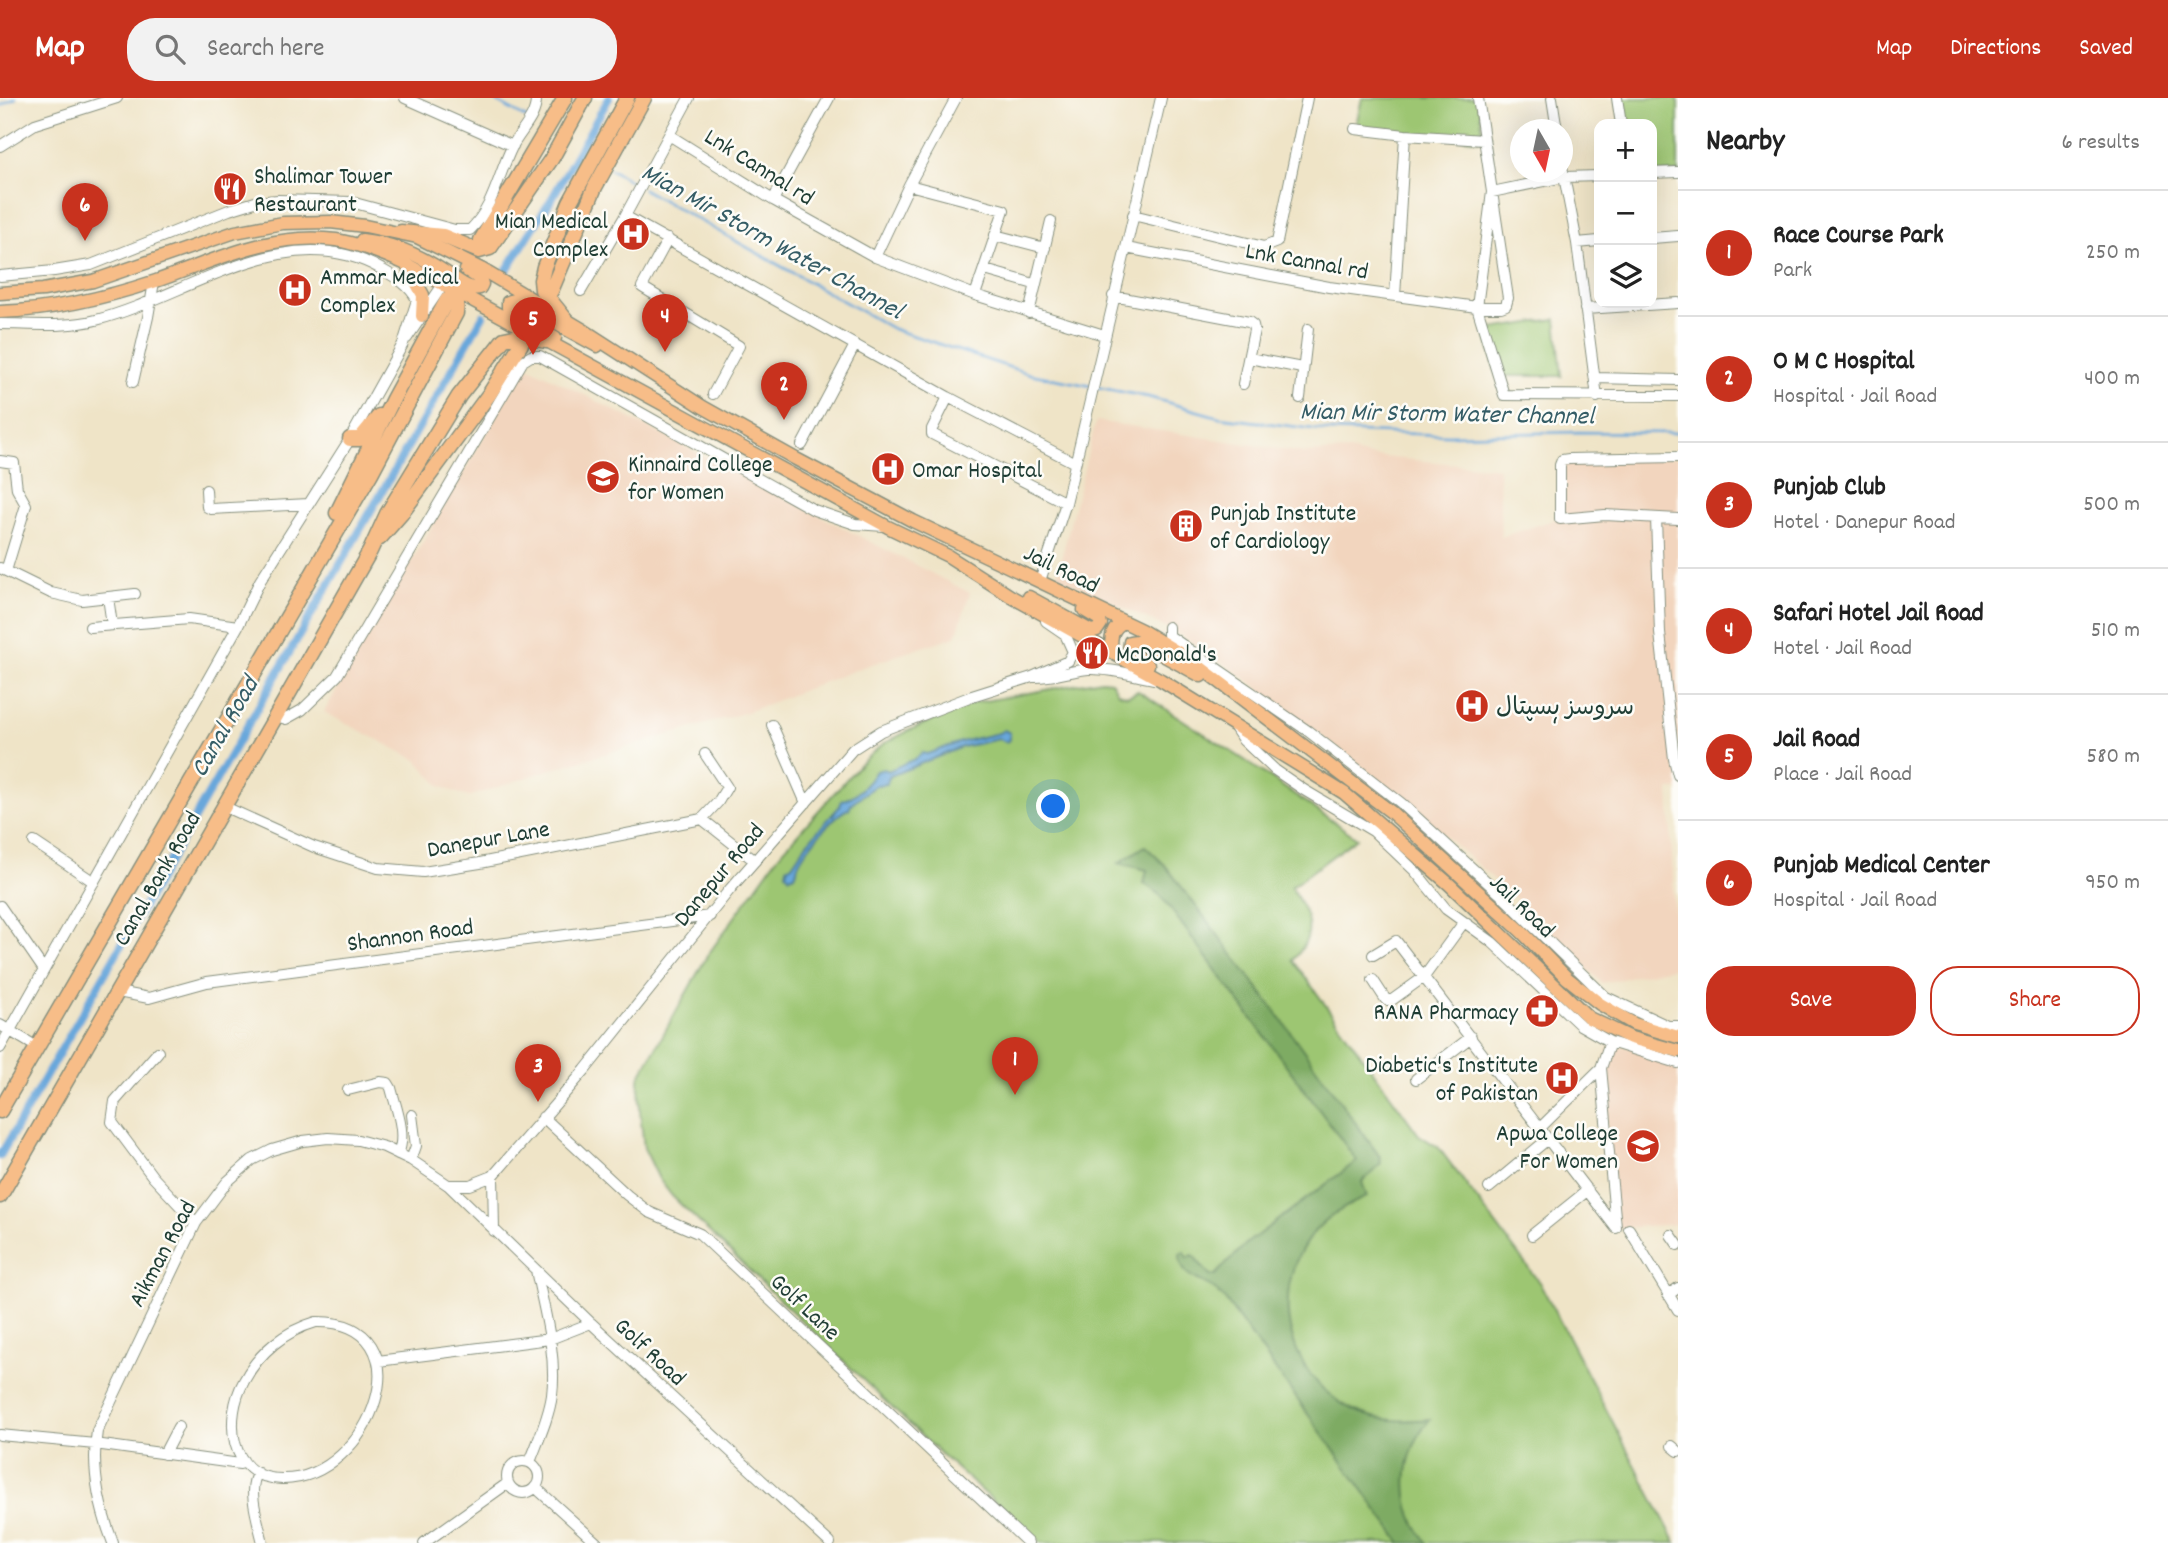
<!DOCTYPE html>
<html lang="en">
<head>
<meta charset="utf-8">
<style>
	:root { --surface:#fff; --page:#f2f2f2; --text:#222; --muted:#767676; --line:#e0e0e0; --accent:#c8321e }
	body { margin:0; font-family:Dekko,"Playpen Sans Arabic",sans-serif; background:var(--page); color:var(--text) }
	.controls { position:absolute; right:21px; top:21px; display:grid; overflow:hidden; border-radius:14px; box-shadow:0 7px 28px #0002 }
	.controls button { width:63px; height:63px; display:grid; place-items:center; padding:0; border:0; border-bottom:2px solid var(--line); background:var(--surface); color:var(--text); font:35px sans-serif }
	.compass { position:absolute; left:1510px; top:21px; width:63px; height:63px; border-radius:50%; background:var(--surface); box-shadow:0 7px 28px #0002; rotate:171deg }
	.you { position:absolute; left:1054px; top:709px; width:24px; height:24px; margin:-18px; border:5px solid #fff; border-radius:50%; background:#1a73e8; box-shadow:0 0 0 10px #1a73e833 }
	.badge { display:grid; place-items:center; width:46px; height:46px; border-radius:50%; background:var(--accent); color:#fff; font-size:23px; font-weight:700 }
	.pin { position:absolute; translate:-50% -58px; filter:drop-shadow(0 2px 4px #0008) }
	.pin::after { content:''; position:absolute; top:37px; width:24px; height:21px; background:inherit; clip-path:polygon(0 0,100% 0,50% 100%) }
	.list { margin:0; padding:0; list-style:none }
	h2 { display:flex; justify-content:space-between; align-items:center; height:91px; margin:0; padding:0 28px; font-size:30px }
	h2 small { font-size:23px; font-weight:400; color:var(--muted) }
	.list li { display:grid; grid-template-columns:46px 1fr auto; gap:21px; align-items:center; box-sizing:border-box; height:126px; padding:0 28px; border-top:2px solid var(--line) }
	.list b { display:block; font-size:26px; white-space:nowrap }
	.list p { margin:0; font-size:23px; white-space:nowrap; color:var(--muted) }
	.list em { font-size:23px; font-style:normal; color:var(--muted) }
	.actions { display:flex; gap:14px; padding:21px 28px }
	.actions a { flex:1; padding:16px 0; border:2px solid var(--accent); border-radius:28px; text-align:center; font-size:24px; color:var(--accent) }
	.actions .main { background:var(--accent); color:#fff }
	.icon { flex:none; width:38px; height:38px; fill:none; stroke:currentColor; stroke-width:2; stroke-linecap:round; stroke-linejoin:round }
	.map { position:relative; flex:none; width:1678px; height:1445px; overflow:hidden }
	header { display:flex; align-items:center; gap:42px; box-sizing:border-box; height:98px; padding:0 35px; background:var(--accent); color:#fff }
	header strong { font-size:33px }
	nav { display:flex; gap:38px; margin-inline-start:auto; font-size:24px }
	.search { width:490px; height:63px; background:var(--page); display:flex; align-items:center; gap:18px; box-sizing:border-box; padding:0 24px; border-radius:28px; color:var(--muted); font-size:26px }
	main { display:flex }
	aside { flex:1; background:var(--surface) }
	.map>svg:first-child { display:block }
	.built { fill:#f2d5be }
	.green { fill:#9dc672; stroke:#5e8253; stroke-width:2 }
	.forest { fill:#7eab64; stroke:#4e744c; stroke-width:2 }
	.water { fill:#69a7db; stroke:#447288; stroke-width:2 }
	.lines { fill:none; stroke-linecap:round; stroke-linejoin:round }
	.stream { stroke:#69a7db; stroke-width:2.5 }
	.canal { stroke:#69a7db; stroke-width:8 }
	.minor-casing { stroke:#87907e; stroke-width:12 }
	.major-casing { stroke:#87907e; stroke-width:15 }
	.highway-casing { stroke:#87907e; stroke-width:17 }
	.minor { stroke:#fff; stroke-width:10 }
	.major { stroke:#f7bd88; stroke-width:12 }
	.highway { stroke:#f7bd88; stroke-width:14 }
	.labels { text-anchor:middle; stroke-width:5; stroke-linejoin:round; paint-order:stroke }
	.street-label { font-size:24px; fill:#1f3d34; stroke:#fdfcf7 }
	.poi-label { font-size:24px; fill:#1f3d34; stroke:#fdfcf7; text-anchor:start }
	.water-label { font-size:26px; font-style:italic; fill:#355d66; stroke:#fdfcf7 }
</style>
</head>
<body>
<header>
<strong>Map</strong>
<div class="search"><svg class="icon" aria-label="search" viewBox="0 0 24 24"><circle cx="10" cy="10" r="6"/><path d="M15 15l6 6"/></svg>Search here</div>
<nav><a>Map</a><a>Directions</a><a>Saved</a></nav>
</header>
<main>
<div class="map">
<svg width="1678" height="1445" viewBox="0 0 1678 1445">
	<rect width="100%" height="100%" fill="#fdfcf7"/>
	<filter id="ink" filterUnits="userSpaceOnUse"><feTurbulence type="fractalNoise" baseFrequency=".0143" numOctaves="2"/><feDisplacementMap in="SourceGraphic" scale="14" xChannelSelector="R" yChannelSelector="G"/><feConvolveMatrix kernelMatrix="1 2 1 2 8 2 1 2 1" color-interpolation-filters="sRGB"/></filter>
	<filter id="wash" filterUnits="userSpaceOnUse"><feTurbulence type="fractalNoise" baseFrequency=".00686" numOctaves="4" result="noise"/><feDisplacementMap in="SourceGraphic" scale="28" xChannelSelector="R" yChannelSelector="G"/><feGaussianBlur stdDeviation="1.57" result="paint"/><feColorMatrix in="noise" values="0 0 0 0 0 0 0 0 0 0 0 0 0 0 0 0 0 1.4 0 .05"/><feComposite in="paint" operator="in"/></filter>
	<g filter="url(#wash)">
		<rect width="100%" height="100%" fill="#efe4c7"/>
		<path class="built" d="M526 267 970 495 956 538 863 569 747 614 549 672 468 699 440 688 417 662 324 614Z
			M1096 323 1305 355 1349 353 1371 358 1499 370 1501 439 1560 420 1562 362 1678 360V691L1669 692 1677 869 1602 885 1524 808 1400 698 1249 583 1181 537 1057 478Z
			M1610 944 1678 965V1126L1616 1130 1601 970Z"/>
		<path class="green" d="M1362 0H1478L1484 42 1355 31Z
			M1617 0H1678V74L1652 75V26H1621Z
			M1556 221 1562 278H1497L1485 232Z
			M1101 582 1111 583 1118 595 1128 598 1138 593 1243 661 1357 740 1291 789C1308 817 1319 834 1293 862L1419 1037 1438 1049 1541 1187 1676 1445H1041L936 1352 672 1098 659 1081 644 1050 640 1014 639 980 707 858 779 757 859 667 883 646 910 632 973 605Z"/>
		<path class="forest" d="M1145 748 1165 767 1276 914 1380 1059 1381 1066 1362 1084 1367 1099C1347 1107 1329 1117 1314 1134 1262 1196 1291 1293 1367 1317 1388 1324 1409 1323 1430 1321 1401 1358 1397 1406 1427 1445H1401L1224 1200C1219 1196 1215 1191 1210 1188 1194 1179 1180 1178 1180 1156L1184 1154 1187 1160 1193 1157 1210 1178 1215 1177 1247 1145 1357 1063 1161 798 1144 785 1147 772 1119 765Z"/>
		<path class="water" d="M1004 632 1010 635V641L1006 644 999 641 962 649 890 678 886 686 876 687 852 705 849 711C836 714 804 753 798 767 797 770 797 774 795 777L790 779 786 775 787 770 792 767 806 746 840 708 842 702C856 700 870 683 876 673L884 671 888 673 917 660 922 655 927 656 961 644 999 635Z"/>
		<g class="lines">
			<path class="stream" d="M490 0 528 21
				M0 8 16 0
				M610 71 637 87
				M643 91 893 231 1030 276 1148 299 1219 319 1329 333 1448 337 1578 334 1678 335"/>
			<path class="canal" d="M506 173 551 102 609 0
				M0 1058 483 218"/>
		</g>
	</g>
	<g filter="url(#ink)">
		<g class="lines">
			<g class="minor-casing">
				<path id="minor" d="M405 0 513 48
					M1478 0 1492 94 1477 209H1501L1506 207 1508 200 1492 94 1564 79 1599 78
					M1552 0 1557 32
					M1617 0 1621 26
					M1355 31 1405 37 1484 42
					M669 37 773 102 875 159 975 197 1104 237
					M0 48 35 26 117 0
					M1562 68 1577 145 1597 299
					M1652 75 1678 74
					M909 87 1004 112 975 197
					M773 102 829 0
					M1133 117 1264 149 1277 144 1307 0
					M625 118 948 299 1075 365
					M995 137 1045 150
					M1652 140 1678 138
					M668 141 642 189 739 248 713 296
					M1577 145 1599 143
					M1126 150 1161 0
					M875 159 909 87 956 0
					M985 172 1034 186
					M0 178 54 173 91 167 229 112 255 104 278 102 351 104 455 132H470C494 109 498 77 512 49 520 33 537 19 536 0
					M581 193 625 118 689 0
					M1113 198 1249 224 1253 227 1254 232 1243 286
					M1395 198 1405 37
					M1585 211 1678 205
					M1029 215 1051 123
					M0 226C31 226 66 230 96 222 187 199 287 117 381 171 395 179 410 187 417 202L403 246 350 341 260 483 238 528 0 950
					M407 240 444 185
					M1249 260 1302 270
					M1595 280 1678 282
					M133 284 148 219 154 184
					M948 299 932 331V336L1066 405
					M1300 300 1308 231
					M802 347 855 247
					M1678 359 1569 361 1562 362 1560 367V421L1605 417 1678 421
					M0 363 14 365 17 391 26 407 6 473
					M206 392 207 409 211 411 309 406
					M1656 420 1660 535 1674 661 1678 677
					M0 470 51 495 82 502 135 496
					M1040 483 1066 405 1126 150 1329 189 1477 209 1504 297 1678 298
					M108 499 112 527
					M1046 523 1065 536 1073 554 1068 563 1032 579C1051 580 1069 573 1088 571 1110 570 1132 577 1154 581
					M90 529 189 521 238 528
					M1168 529V537L1308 633 1401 705 1499 795 1606 899 1668 928H1678
					M276 618 286 621 302 612 337 578 523 263 531 258H540L814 412 855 426 884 428
					M772 627 806 705
					M1234 628 1243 642 1275 672 1304 692 1373 733 1415 773 1446 811 1492 844 1580 927 1610 944 1678 965
					M223 708 314 749 378 770 423 774 480 765 702 721 755 763
					M702 721 718 704 727 689 705 656
					M34 744 94 784
					M0 808 44 872
					M1373 857 1396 843 1616 1130
					M1373 882 1386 902H1392L1424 879 1464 824
					M118 894 149 900 207 884 710 818
					M0 927 37 949
					M1610 944 1601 970 1616 1129
					M158 954 115 1003 112 1024 153 1079 196 1125
					M1416 981 1471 939
					M348 992 380 984 388 985 391 990C396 1010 407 1036 398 1056
					M543 1019 627 1097 649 1114 700 1136 1028 1445
					M1540 1030 1601 970
					M411 1062 416 1048 412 1017
					M493 1078 494 1133
					M448 1087 591 1225 830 1445
					M1489 1090 1548 1041
					M1629 1131 1678 1212
					M1532 1137 1588 1092
					M1671 1137 1678 1147
					M1668 1197 1678 1190
					M316 1224C430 1222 372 1382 282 1381 228 1381 224 1319 244 1283 259 1254 285 1233 316 1224Z
					M378 1263 550 1241 591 1225
					M0 1337 95 1346 240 1366 243 1362
					M1672 1348 1678 1353
					M164 1356 178 1329
					M507 1379a16 16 0 1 1 32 0a16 16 0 1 1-32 0Z
					M530 1364C538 1343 549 1319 552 1297 557 1255 544 1212 536 1172
					M258 1375C246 1390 259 1426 263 1445
					M535 1389 597 1445
					M113 1445C99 1409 91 1371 97 1333L196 1125 227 1084 252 1062 272 1052 303 1043 328 1040 358 1042 384 1049 411 1062 448 1087H470L493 1078 585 972 731 790 853 651 881 633 972 598 1032 579
					M424 1445 508 1385"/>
			</g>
			<g class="major-casing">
				<path id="major" d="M362 142C391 145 421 158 445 174 455 180 468 193 480 190L482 186 480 181 466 172
					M406 166 423 197 422 218
					M0 195 43 192 93 183 235 134 283 125 330 124 365 128 417 139 481 171 585 233 703 309 796 361 913 423 1141 532 1192 563 1391 714 1521 833 1567 880 1600 906 1634 926 1678 939
					M0 214C54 212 105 200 156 183 214 163 272 133 336 142 360 146 384 156 406 166L888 429 948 458 1012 499 1161 582 1344 695 1449 786 1589 920 1631 940 1678 953
					M555 240 508 210V204L513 202 597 248
					M1029 499 1091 533 1097 532 1101 526 1099 521 1084 512
					M1112 554C1110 541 1111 530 1124 524
					M1148 567 1129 553 1130 544 1137 543 1201 578"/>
			</g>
			<g class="highway-casing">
				<path id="highway" d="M401 134 443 138 479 153 490 150 552 60 585 0
					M481 142 565 0
					M551 193 595 89 644 0
					M567 223 542 192 541 182 544 169 570 104 627 0
					M350 341H360L379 318
					M337 415 393 301 447 202
					M380 440 401 416 490 295 521 246
					M0 1013 371 375 456 215C458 202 455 195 446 186
					M0 1098 276 618 370 453 387 416 459 298 504 241 519 238 546 243"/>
			</g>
			<use href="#minor" class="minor"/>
			<use href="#major" class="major"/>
			<use href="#highway" class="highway"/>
		</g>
	</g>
	<defs>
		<g id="restaurant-disc" transform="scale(1.75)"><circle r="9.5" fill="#c8321e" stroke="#fdfcf7"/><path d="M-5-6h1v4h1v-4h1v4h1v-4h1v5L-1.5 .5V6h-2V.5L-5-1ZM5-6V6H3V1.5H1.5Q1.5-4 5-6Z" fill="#fff"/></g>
		<g id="hospital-disc" transform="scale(1.75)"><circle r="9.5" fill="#c8321e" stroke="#fdfcf7"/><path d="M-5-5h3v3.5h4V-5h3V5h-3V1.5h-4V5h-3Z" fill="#fff"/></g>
		<g id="university-disc" transform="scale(1.75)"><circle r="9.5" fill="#c8321e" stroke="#fdfcf7"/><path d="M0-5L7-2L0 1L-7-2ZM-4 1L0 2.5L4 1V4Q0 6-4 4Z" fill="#fff"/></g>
		<g id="building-disc" transform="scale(1.75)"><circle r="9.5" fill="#c8321e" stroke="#fdfcf7"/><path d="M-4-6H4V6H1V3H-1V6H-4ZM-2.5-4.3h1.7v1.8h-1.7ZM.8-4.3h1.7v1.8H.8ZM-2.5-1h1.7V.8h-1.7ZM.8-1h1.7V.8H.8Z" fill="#fff"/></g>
		<g id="pharmacy-disc" transform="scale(1.75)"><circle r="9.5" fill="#c8321e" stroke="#fdfcf7"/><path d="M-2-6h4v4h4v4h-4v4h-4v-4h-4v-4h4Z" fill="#fff"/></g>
	</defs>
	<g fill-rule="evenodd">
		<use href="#restaurant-disc" x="230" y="91"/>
		<use href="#hospital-disc" x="633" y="136"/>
		<use href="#hospital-disc" x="295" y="192"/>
		<use href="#hospital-disc" x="888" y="371"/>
		<use href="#university-disc" x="603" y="379"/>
		<use href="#building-disc" x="1186" y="428"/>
		<use href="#restaurant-disc" x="1092" y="555"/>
		<use href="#hospital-disc" x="1472" y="608"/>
		<use href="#pharmacy-disc" x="1542" y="913"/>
		<use href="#hospital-disc" x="1562" y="980"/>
		<use href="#university-disc" x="1643" y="1048"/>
	</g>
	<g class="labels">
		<g class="street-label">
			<text transform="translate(760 68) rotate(32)" y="8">Lnk Cannal rd</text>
			<text transform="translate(1307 162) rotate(10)" y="8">Lnk Cannal rd</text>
			<text transform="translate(1062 470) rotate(26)" y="8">Jail Road</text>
			<text transform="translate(488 740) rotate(-10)" y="8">Danepur Lane</text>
			<text transform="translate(718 776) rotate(-50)" y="8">Danepur Road</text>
			<text transform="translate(156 780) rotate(-60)" y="8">Canal Bank Road</text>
			<text transform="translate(1523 807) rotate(44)" y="8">Jail Road</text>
			<text transform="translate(410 836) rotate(-8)" y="8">Shannon Road</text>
			<text transform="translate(161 1155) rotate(-62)" y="8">Aikman Road</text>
			<text transform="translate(806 1208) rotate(43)" y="8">Golf Lane</text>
			<text transform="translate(651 1253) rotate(43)" y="8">Golf Road</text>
		</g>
		<g class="poi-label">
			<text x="254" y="85">Shalimar Tower<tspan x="254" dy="28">Restaurant</tspan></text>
			<text x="608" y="130" text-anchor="end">Mian Medical<tspan x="608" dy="28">Complex</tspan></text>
			<text x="320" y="186">Ammar Medical<tspan x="320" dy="28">Complex</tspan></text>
			<text x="628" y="373">Kinnaird College<tspan x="628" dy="28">for Women</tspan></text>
			<text x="912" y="379">Omar Hospital</text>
			<text x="1210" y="422">Punjab Institute<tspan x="1210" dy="28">of Cardiology</tspan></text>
			<text x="1116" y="563">McDonald's</text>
			<text x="1496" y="616">سروسز ہسپتال</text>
			<text x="1518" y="921" text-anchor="end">RANA Pharmacy</text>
			<text x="1538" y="974" text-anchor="end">Diabetic's Institute<tspan x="1538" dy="28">of Pakistan</tspan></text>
			<text x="1618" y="1042" text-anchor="end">Apwa College<tspan x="1618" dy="28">For Women</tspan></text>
		</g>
		<g class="water-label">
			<text transform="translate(773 142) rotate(29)" y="9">Mian Mir Storm Water Channel</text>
			<text transform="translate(1447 314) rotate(1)" y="9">Mian Mir Storm Water Channel</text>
			<text transform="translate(223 628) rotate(-60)" y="9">Canal Road</text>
		</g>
	</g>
</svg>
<div class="controls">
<button>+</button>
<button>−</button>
<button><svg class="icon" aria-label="layers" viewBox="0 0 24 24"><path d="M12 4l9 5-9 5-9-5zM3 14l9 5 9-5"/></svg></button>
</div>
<svg class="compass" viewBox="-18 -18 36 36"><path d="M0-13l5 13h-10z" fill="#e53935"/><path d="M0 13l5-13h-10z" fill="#767676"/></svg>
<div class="you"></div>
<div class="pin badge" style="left:1015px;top:997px">1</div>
<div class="pin badge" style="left:784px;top:322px">2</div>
<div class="pin badge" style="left:538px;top:1004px">3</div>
<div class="pin badge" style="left:665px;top:254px">4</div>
<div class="pin badge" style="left:533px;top:257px">5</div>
<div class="pin badge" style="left:85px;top:143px">6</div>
</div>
<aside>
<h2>Nearby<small>6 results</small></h2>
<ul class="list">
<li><span class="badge">1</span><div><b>Race Course Park</b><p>Park</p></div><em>250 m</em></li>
<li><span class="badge">2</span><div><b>O M C Hospital</b><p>Hospital · Jail Road</p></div><em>400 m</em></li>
<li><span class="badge">3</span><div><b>Punjab Club</b><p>Hotel · Danepur Road</p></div><em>500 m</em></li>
<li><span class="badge">4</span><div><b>Safari Hotel Jail Road</b><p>Hotel · Jail Road</p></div><em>510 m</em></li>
<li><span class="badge">5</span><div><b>Jail Road</b><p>Place · Jail Road</p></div><em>580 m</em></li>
<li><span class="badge">6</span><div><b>Punjab Medical Center</b><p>Hospital · Jail Road</p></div><em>950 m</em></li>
</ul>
<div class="actions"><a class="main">Save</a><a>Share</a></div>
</aside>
</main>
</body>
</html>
